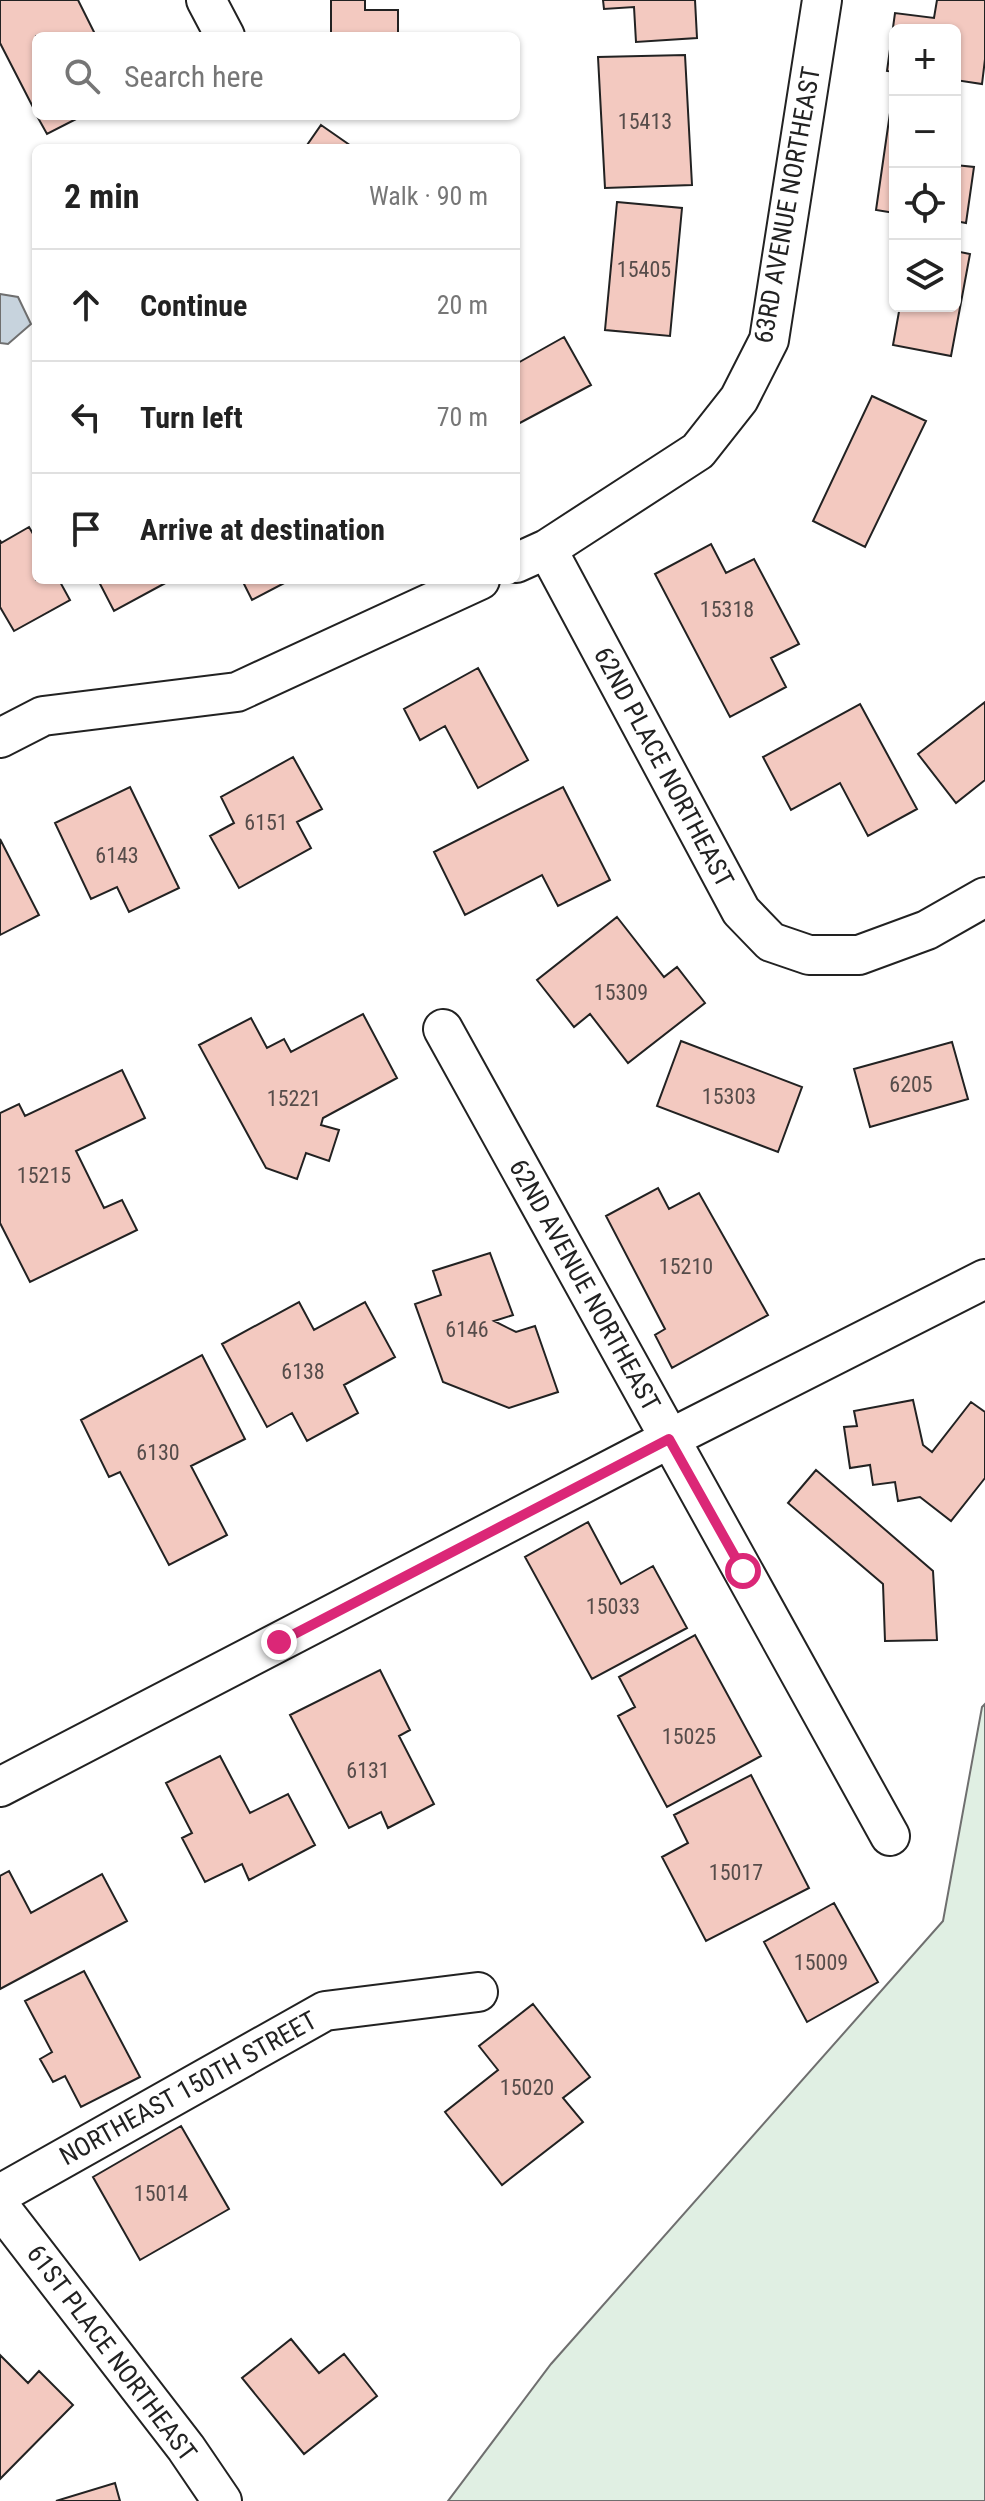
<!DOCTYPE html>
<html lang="en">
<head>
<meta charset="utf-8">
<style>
	:root { --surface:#fff; --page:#f2f2f2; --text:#222; --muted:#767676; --line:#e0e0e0 }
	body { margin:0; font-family:"Roboto Condensed",sans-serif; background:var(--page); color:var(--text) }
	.controls { position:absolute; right:24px; top:24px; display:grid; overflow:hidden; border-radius:12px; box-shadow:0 2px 6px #0004 }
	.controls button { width:72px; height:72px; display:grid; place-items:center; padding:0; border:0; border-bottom:2px solid var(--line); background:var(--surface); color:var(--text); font:40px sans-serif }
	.stop { position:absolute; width:24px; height:24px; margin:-18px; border:6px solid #db2777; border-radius:50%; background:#fff }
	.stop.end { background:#db2777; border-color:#fff; box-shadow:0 2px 8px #0008 }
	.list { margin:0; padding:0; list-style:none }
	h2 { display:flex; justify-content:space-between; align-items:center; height:104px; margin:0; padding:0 32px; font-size:34px }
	h2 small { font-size:26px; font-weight:400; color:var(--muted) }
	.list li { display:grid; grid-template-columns:52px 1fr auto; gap:24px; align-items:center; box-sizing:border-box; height:112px; padding:0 32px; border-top:2px solid var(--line) }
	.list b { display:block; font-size:30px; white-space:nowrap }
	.list em { font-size:26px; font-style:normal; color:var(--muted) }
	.icon { flex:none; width:44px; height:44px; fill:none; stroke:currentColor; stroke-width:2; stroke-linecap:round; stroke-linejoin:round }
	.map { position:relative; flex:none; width:985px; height:2501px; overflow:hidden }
	.search { position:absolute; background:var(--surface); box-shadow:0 2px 6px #0004; left:32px; top:32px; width:488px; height:88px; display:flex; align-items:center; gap:20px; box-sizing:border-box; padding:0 28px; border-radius:12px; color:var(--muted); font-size:30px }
	.panel { position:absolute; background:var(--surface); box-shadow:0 2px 6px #0004; left:32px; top:144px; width:488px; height:440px; border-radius:12px }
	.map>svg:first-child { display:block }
	.green { fill:#e0efe3; stroke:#6f6f6f; stroke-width:2 }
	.water { fill:#c7d3dd; stroke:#6f6f6f; stroke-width:2 }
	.building { fill:#f3c9c0; stroke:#222; stroke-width:2 }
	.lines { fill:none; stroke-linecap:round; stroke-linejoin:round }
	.street-casing { stroke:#222; stroke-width:42 }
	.street { stroke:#fff; stroke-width:38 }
	.route { stroke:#db2777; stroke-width:10 }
	.labels { text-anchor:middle; stroke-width:6; stroke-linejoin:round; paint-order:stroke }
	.number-label { font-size:22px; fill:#564c4a }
	.street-label { font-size:26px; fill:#222; stroke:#fff }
</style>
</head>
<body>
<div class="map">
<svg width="985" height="2501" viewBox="0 0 985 2501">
	<rect width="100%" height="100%" fill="#fff"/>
	<path class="green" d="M985 1704V2501H448L551 2364 943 1921 982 1707Z"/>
	<path class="water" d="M0 294 18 297 31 324 8 344 0 343Z"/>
	<path class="building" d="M0 0H78L96 36H36V113L0 43Z
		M331 0H365V10H398V36H331Z
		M603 0H695L697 38 636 42 634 7 604 9Z
		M937 0H985V59L982 84 955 80V30H895V72L887 71 895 13 934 18Z
		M685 55 692 185 605 188 598 57Z
		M892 99H895V213L876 210Z
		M37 116H82L47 134Z
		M321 125 354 148H305Z
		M955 165 974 167 966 223 955 221Z
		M617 202 682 208 670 336 605 330Z
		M955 251 970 254 951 356 893 345 900 306H955Z
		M564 337 591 385 516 425V364Z
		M872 396 926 421 865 547 813 521Z
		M29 527 36 539V580H59L70 600 14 631 0 607V540L1 543Z
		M711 544 726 573 754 559 799 644 771 658 786 687 730 717 655 574Z
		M98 580H171L114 611Z
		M242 580H290L252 600Z
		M478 668 528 760 478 788 445 726 420 740 404 709Z
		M985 702V780L956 803 918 754Z
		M860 704 917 809 868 836 840 783 791 810 763 757Z
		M293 757 322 809 297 822 311 848 239 888 210 836 234 823 221 797Z
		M130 787 179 888 129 912 117 887 91 899 55 823Z
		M563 787 610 880 558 906 542 875 465 915 434 852Z
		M0 839 39 915 0 935Z
		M617 917 664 977 677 967 705 1003 628 1063 590 1014 574 1027 537 980Z
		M363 1014 397 1078 323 1118 321 1125 339 1130 329 1161 306 1153 297 1179 266 1168 199 1045 251 1018 267 1048 284 1039 291 1052Z
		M681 1041 802 1087 778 1152 657 1106Z
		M952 1042 968 1099 870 1127 854 1069Z
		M122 1070 145 1118 76 1151 104 1208 122 1200 137 1230 30 1282 0 1223V1113L19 1104 25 1116Z
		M658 1188 669 1209 699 1193 768 1315 672 1368 655 1335 665 1329 606 1216Z
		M490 1253 513 1315 494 1321 516 1332 535 1326 558 1392 509 1408 443 1382 415 1304 441 1295 433 1271Z
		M299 1302 314 1330 365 1302 395 1357 344 1385 358 1413 307 1441 292 1413 267 1427 222 1344Z
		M202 1355 245 1439 191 1466 227 1535 169 1565 120 1472 109 1477 81 1420Z
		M913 1400 923 1445 932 1452 971 1402 985 1412V1478L951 1521 920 1497 898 1501 895 1482 873 1485 870 1465 850 1468 844 1427 857 1426 854 1411Z
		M816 1470 933 1571 937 1640 885 1641 883 1584 788 1503Z
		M588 1522 621 1584 653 1566 687 1628 592 1679 525 1557Z
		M695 1635 761 1756 667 1807 618 1716 635 1707 619 1677Z
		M380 1670 410 1730 399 1736 434 1804 388 1828 381 1812 349 1828 290 1715Z
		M220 1756 250 1813 288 1794 315 1845 249 1880 242 1864 205 1882 182 1838 192 1833 166 1783Z
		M751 1775 809 1888 706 1941 662 1857 688 1843 674 1815Z
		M9 1871 31 1913 102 1874 127 1921 0 1989V1876Z
		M834 1903 878 1982 807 2022 764 1942Z
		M84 1971 140 2077 81 2107 65 2076 53 2082 40 2059 52 2052 25 2001Z
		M533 2004 590 2077 563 2098 583 2122 502 2185 445 2112 498 2070 479 2046Z
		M181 2126 229 2209 140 2260 93 2177Z
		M291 2339 319 2373 344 2354 377 2396 304 2454 242 2378Z
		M0 2355 28 2383 39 2371 73 2405 0 2479Z
		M115 2483 120 2501H56Z"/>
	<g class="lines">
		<g class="street-casing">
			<path id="street" d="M206 0 225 36
				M547 549 741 911 771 942 809 955H859L927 930 985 897
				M516 563 547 549 698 451 739 399 769 340 822 0
				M0 738 43 716 237 692 480 580
				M443 1029 890 1836
				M0 1787 669 1439 985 1279
				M0 2194 325 2011 478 1992
				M0 2207 186 2448 222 2501"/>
		</g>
		<use href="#street" class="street"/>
	</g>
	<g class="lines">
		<path class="route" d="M279 1642 669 1439 743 1571"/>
	</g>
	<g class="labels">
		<g class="number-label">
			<text x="645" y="129">15413</text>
			<text x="644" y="277">15405</text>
			<text x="727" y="617">15318</text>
			<text x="266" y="830">6151</text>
			<text x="117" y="863">6143</text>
			<text x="621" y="1000">15309</text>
			<text x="911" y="1092">6205</text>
			<text x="729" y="1104">15303</text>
			<text x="294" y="1106">15221</text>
			<text x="44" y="1183">15215</text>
			<text x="686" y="1274">15210</text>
			<text x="467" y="1337">6146</text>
			<text x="303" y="1379">6138</text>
			<text x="158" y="1460">6130</text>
			<text x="613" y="1614">15033</text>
			<text x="689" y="1744">15025</text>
			<text x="368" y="1778">6131</text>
			<text x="736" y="1880">15017</text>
			<text x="821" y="1970">15009</text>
			<text x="527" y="2095">15020</text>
			<text x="161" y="2201">15014</text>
		</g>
		<g class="street-label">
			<text transform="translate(787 205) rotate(-80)" y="9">63RD AVENUE NORTHEAST</text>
			<text transform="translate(664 767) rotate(62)" y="9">62ND PLACE NORTHEAST</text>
			<text transform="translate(585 1285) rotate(61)" y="9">62ND AVENUE NORTHEAST</text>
			<text transform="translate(188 2088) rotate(-29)" y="9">NORTHEAST 150TH STREET</text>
			<text transform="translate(112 2353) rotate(53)" y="9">61ST PLACE NORTHEAST</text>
		</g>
	</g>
</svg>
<div class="controls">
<button>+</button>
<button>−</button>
<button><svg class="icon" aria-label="locate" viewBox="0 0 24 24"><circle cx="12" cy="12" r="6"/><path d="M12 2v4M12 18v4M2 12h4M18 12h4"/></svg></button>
<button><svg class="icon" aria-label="layers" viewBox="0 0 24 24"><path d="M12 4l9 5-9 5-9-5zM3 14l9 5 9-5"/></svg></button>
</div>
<div class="stop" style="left:743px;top:1571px"></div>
<div class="stop end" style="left:279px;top:1642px"></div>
<div class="search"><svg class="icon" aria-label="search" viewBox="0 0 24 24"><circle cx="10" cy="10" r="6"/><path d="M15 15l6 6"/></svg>Search here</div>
<section class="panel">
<h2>2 min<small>Walk · 90 m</small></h2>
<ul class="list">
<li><svg class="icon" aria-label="ahead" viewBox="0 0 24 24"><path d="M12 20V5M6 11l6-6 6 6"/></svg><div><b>Continue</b></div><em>20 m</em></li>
<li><svg class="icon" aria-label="left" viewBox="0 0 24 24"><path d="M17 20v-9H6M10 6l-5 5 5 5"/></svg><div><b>Turn left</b></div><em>70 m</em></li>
<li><svg class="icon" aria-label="arrive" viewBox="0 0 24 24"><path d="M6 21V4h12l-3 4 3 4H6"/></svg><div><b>Arrive at destination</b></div></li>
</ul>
</section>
</div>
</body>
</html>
